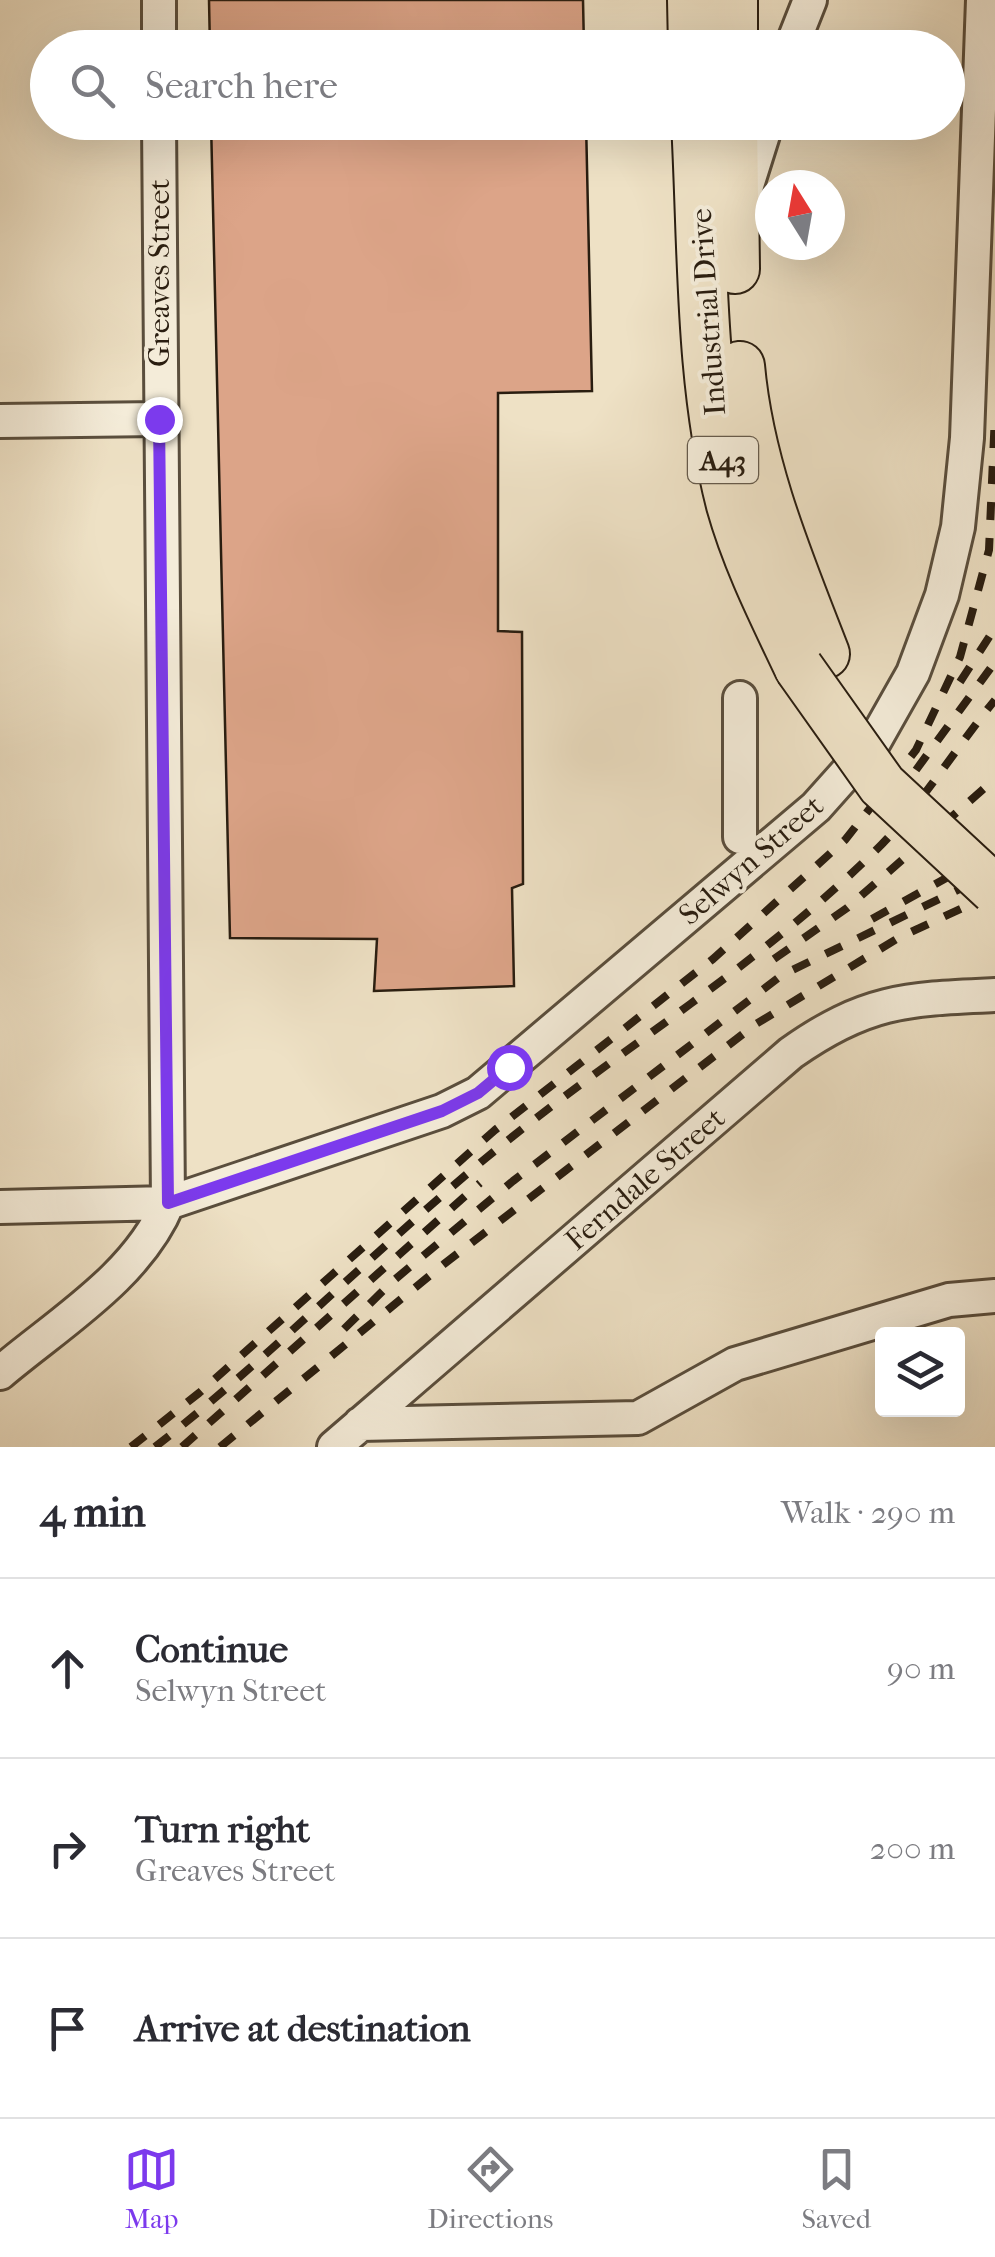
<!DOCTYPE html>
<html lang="en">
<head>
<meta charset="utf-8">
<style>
	:root { --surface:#fff; --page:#f7f7f7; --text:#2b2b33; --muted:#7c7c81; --line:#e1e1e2; --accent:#7c3aed }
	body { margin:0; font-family:"IM FELL French Canon",serif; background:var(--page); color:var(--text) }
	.controls { position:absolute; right:30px; bottom:30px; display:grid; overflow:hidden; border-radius:10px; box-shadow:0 10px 40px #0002 }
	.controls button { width:90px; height:90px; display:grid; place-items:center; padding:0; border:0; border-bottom:2px solid var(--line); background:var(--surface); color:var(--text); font:50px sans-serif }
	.compass { position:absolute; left:755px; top:170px; width:90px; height:90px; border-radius:50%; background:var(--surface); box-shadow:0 10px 40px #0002; rotate:349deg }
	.stop { position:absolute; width:30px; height:30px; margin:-22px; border:8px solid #7c3aed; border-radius:50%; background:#fff }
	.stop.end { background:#7c3aed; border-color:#fff; box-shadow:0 2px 10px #0008 }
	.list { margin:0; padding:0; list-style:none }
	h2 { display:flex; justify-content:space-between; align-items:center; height:130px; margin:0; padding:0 40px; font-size:42px }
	h2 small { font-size:32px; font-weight:400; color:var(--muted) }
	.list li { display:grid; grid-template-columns:65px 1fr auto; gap:30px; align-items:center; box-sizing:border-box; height:180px; padding:0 40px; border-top:2px solid var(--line) }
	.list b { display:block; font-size:38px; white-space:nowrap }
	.list p { margin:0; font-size:32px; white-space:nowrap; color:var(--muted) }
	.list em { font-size:32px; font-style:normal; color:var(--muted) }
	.icon { flex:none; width:55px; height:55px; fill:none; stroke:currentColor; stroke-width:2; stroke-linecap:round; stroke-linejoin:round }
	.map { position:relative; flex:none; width:995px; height:1447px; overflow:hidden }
	.search { position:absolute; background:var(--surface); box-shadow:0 10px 40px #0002; left:30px; right:30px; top:30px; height:110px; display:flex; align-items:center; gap:25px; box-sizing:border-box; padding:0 35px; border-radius:55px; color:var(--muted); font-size:38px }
	.sheet { height:670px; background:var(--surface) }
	nav { display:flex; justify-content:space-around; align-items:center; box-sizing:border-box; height:140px; border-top:2px solid var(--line); background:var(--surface); font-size:28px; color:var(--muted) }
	nav a { display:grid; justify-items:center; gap:5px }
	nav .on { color:var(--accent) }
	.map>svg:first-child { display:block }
	.building { fill:#dca488; stroke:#291d10; stroke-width:2.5 }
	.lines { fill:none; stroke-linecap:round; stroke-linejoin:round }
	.minor-casing { stroke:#5a4e3d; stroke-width:38 }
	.highway-casing { stroke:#291d10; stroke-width:52 }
	.minor { stroke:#f4ecd9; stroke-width:32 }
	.highway { stroke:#eee1c5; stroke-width:48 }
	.rail { stroke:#291d10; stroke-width:8; stroke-dasharray:18 18; stroke-linecap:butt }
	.highway-bridge-casing { stroke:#291d10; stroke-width:52; stroke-linecap:butt }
	.highway-bridge { stroke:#eee1c5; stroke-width:48 }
	.route { stroke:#7c3aed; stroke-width:12 }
	.labels { text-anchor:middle; stroke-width:8; stroke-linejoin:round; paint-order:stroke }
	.shield { fill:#f4ecd9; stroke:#665b4c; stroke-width:2.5 }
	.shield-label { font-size:28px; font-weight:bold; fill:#291d10 }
	.street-label { font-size:30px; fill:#291d10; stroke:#f4ecd9 }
</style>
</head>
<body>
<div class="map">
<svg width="995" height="1447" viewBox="0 0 995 1447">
	<rect width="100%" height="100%" fill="#eee1c5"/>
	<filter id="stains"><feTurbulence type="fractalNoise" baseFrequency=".002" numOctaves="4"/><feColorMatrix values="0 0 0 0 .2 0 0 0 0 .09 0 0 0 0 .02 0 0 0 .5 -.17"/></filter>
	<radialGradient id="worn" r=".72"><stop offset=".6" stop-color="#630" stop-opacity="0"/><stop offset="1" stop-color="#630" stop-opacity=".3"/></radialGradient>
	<path class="building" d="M209 0H583L584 48H210Z
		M211 122H586L592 391 498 393V631L522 632 523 884 512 888 514 986 374 991 377 939 230 938Z"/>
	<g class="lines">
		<g class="minor-casing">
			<path id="minor" d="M159 0V48
				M791 48 810 0
				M744 195 767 122
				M0 421 159 419
				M740 698V837
				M0 1207 168 1203 442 1111 478 1093 816 807 874 742 913 673 942 595 958 527 967 438 983 0
				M0 1373C59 1323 138 1276 168 1203L159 122
				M360 1424 638 1418 735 1364 949 1300 995 1296
				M334 1447 791 1053C866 1000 906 999 995 995"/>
		</g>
		<g class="highway-casing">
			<path id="highway" d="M692 0 693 48
				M733 0V48
				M696 122C703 249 699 381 731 505 747 562 774 615 799 668
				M733 122 735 269
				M740 366C749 467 789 561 825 654"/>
		</g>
		<use href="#minor" class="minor"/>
		<use href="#highway" class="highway"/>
		<path class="rail" d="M960 682 995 628
			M916 770 995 662
			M872 919 995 851
			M774 959 847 908 995 779
			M344 1329 393 1281 513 1181 782 975 995 872
			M131 1447 199 1393 495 1130 713 959 845 840 916 750 960 657 989 550 995 414
			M155 1447C270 1357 373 1252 486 1158 612 1054 754 969 872 854 918 810 954 750 995 700
			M182 1447 480 1183
			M220 1447 444 1264 756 1024 900 937 995 893"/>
		<g class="highway-bridge-casing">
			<path id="highway-bridge" d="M799 668 882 785 995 890"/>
		</g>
		<use href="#highway-bridge" class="highway-bridge"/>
	</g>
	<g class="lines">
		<path class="route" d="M159 419 168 1203 442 1111 478 1093 509 1067"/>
	</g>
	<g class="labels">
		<rect class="shield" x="688" y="437" width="70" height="46" rx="8"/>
		<g class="shield-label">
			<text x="723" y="470">A43</text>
		</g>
		<g class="street-label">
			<text transform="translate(159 273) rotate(-90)" y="10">Greaves Street</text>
			<text transform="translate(708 312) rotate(-94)" y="10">Industrial Drive</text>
			<text transform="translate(751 860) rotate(-41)" y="10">Selwyn Street</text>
			<text transform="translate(645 1179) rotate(-41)" y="10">Ferndale Street</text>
		</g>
	</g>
	<rect width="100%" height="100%" filter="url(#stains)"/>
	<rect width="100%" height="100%" fill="url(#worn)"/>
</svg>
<div class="controls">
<button><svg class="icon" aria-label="layers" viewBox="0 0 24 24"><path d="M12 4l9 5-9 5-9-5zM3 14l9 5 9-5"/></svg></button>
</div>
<svg class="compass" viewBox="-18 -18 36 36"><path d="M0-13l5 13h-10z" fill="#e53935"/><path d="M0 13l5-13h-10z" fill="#7c7c81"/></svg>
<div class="stop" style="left:509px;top:1067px"></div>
<div class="stop end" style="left:159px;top:419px"></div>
<div class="search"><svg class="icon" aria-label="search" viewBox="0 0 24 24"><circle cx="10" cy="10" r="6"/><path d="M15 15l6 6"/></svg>Search here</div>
</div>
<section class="sheet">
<h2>4 min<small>Walk · 290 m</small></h2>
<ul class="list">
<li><svg class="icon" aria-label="ahead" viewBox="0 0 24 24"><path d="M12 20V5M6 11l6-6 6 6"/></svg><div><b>Continue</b><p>Selwyn Street</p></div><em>90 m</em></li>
<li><svg class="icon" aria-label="right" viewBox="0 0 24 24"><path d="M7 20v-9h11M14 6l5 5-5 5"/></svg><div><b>Turn right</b><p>Greaves Street</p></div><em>200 m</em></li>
<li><svg class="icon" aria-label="arrive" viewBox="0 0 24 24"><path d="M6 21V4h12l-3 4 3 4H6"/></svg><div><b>Arrive at destination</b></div></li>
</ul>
</section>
<nav>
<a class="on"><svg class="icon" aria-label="map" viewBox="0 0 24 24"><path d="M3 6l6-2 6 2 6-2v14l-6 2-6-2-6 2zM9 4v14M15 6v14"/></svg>Map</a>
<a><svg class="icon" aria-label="directions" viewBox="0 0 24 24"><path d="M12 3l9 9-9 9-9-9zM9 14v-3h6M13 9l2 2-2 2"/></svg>Directions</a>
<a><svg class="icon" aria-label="saved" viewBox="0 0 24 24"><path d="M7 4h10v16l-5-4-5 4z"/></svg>Saved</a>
</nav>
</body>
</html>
